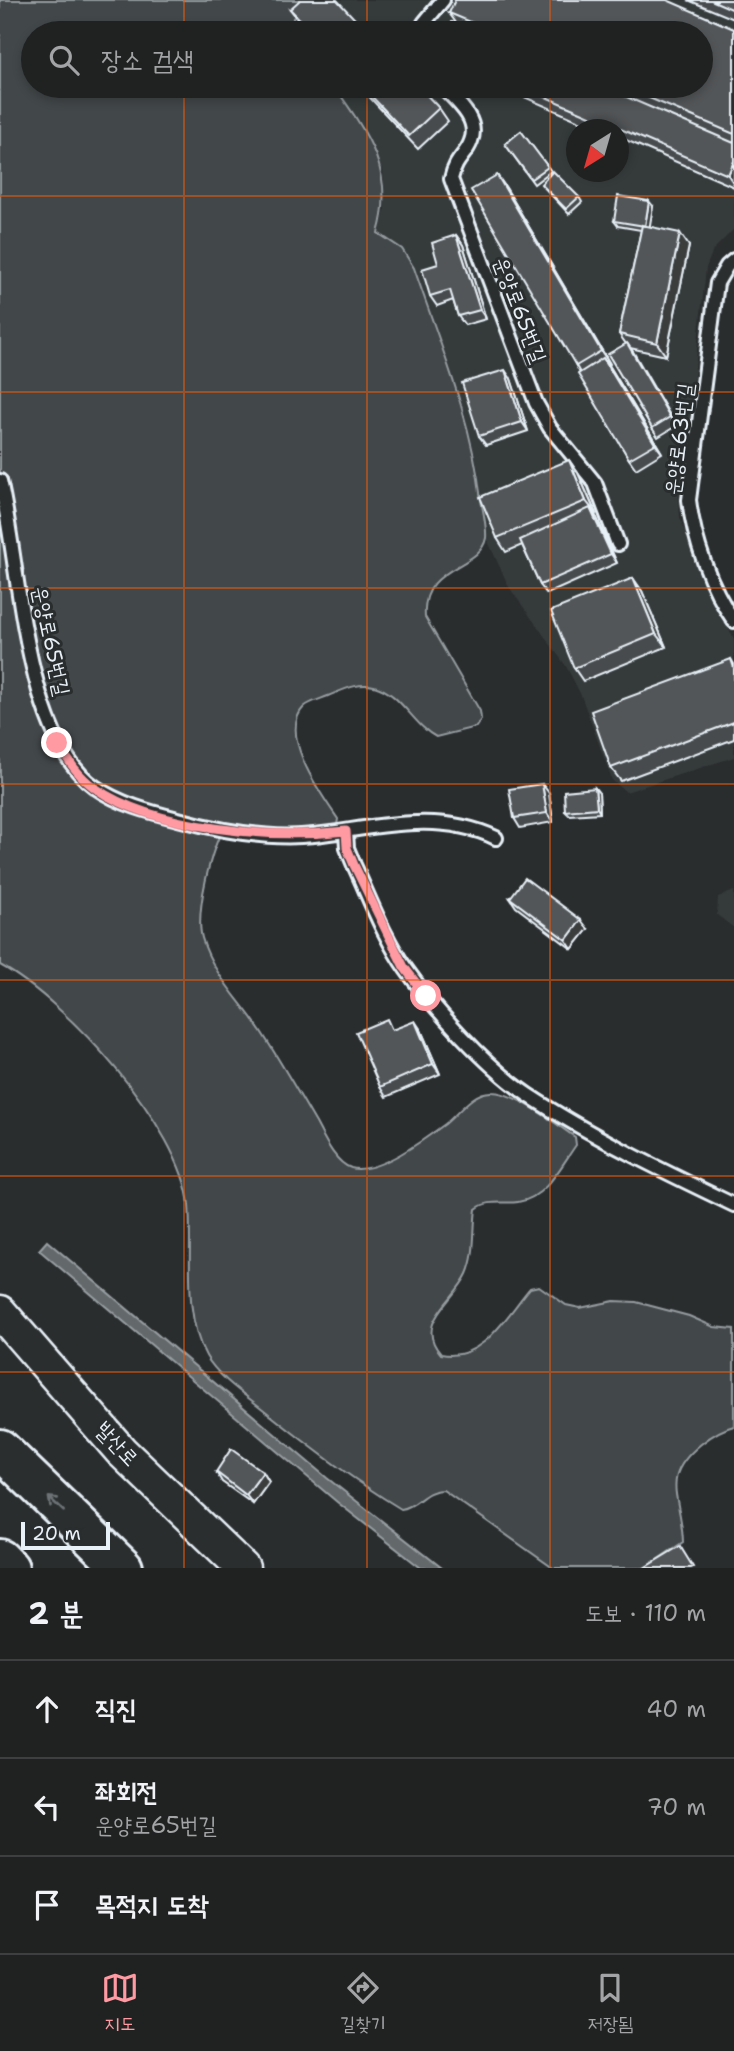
<!DOCTYPE html>
<html lang="ko">
<head>
<meta charset="utf-8">
<style>
	:root { --surface:#202222; --page:#282a2a; --text:#f1f3f6; --muted:#a2a4a5; --line:#3d3f40; --accent:#ff9aa2 }
	body { margin:0; font-family:"Shantell Sans","Poor Story",sans-serif; background:var(--page); color:var(--text) }
	.compass { position:absolute; left:566px; top:119px; width:63px; height:63px; border-radius:50%; background:var(--surface); box-shadow:0 4px 10px #0003; rotate:217deg }
	.scale { position:absolute; left:21px; bottom:18px; width:89px; box-sizing:border-box; padding-left:7px; border:4px solid #e8f1f8; border-top:0; font-size:19px; line-height:24px; white-space:nowrap; color:#e8f1f8; -webkit-text-stroke:5px #2a2d2e; paint-order:stroke }
	.stop { position:absolute; width:21px; height:21px; margin:-16px; border:5px solid #ff9aa2; border-radius:50%; background:#fff }
	.stop.end { background:#ff9aa2; border-color:#fff; box-shadow:0 2px 7px #0008 }
	.list { margin:0; padding:0; list-style:none }
	h2 { display:flex; justify-content:space-between; align-items:center; height:91px; margin:0; padding:0 28px; font-size:30px }
	h2 small { font-size:23px; font-weight:400; color:var(--muted) }
	.list li { display:grid; grid-template-columns:46px 1fr auto; gap:21px; align-items:center; box-sizing:border-box; height:98px; padding:0 28px; border-top:2px solid var(--line) }
	.list b { display:block; font-size:26px; white-space:nowrap }
	.list p { margin:0; font-size:23px; white-space:nowrap; color:var(--muted) }
	.list em { font-size:23px; font-style:normal; color:var(--muted) }
	.icon { flex:none; width:38px; height:38px; fill:none; stroke:currentColor; stroke-width:2; stroke-linecap:round; stroke-linejoin:round }
	.map { position:relative; flex:none; width:734px; height:1568px; overflow:hidden }
	.search { position:absolute; background:var(--surface); box-shadow:0 4px 10px #0003; left:21px; right:21px; top:21px; height:77px; display:flex; align-items:center; gap:18px; box-sizing:border-box; padding:0 24px; border-radius:38px; color:var(--muted); font-size:26px }
	.sheet { height:385px; background:var(--surface) }
	nav { display:flex; justify-content:space-around; align-items:center; box-sizing:border-box; height:98px; border-top:2px solid var(--line); background:var(--surface); font-size:19px; color:var(--muted) }
	nav a { display:grid; justify-items:center; gap:4px }
	nav .on { color:var(--accent) }
	.map>svg:first-child { display:block }
	.built { fill:#363a3b; fill-rule:evenodd }
	.green { fill:#424648; stroke:#959ca0; stroke-width:2 }
	.water { fill:#63686b; stroke:#989fa3; stroke-width:2 }
	.lines { fill:none; stroke-linecap:round; stroke-linejoin:round }
	.service-casing { stroke:#e8f1f8; stroke-width:18 }
	.tertiary-casing { stroke:#e8f1f8; stroke-width:37 }
	.trunk-casing { stroke:#e8f1f8; stroke-width:44 }
	.service { stroke:#2a2d2e; stroke-width:12 }
	.tertiary { stroke:#2a2d2e; stroke-width:32 }
	.trunk { stroke:#2a2d2e; stroke-width:38 }
	.wall { fill:#474b4d; stroke:#e8f1f8; stroke-width:2 }
	.shaded-wall { fill:#3a3d3e; stroke:#e8f1f8; stroke-width:2 }
	.building { fill:#535759; stroke:#e8f1f8; stroke-width:2 }
	.oneway { stroke:#6c7275 }
	.route { stroke:#ff9aa2; stroke-width:9 }
	.grid { fill:none; stroke:#e8590c; stroke-width:2; stroke-opacity:0.55 }
	.labels { text-anchor:middle; stroke-width:6; stroke-linejoin:round; paint-order:stroke }
	.street-label { font-size:21px; fill:#e8f1f8; stroke:#2a2d2e }
</style>
</head>
<body>
<div class="map">
<svg width="734" height="1568" viewBox="0 0 734 1568">
	<rect width="100%" height="100%" fill="#2a2d2e"/>
	<filter id="ink" filterUnits="userSpaceOnUse"><feTurbulence type="fractalNoise" baseFrequency=".0143" numOctaves="2"/><feDisplacementMap in="SourceGraphic" scale="14" xChannelSelector="R" yChannelSelector="G"/><feConvolveMatrix kernelMatrix="1 2 1 2 8 2 1 2 1" color-interpolation-filters="sRGB"/></filter>
	<g filter="url(#ink)">
		<path class="built" d="M310 0H734V229L713 250 706 268 689 423 678 481 680 517 698 571 734 639V757L626 792 612 780 581 695 566 666 509 587 486 537 478 470 467 426 414 268 402 249 378 233 385 211 383 171 334 86H701V33H297L293 27V18ZM576 130H618V172H576Z
			M734 891V928L717 915 718 897Z"/>
		<path class="green" d="M0 0H310L293 18V27L297 33H33V86H334C368 134 396 173 378 233L402 249 414 268C440 344 472 420 481 500 483 511 487 527 486 538 480 570 421 564 425 617L480 711 481 719 476 727 436 737C413 725 401 693 374 686 358 682 343 690 328 696 321 699 309 702 304 707 277 734 323 797 338 819L337 825 296 830 225 826C211 847 195 913 202 938 213 976 244 1004 264 1036 282 1064 299 1094 316 1123 323 1136 335 1163 351 1168 377 1175 425 1139 445 1124 459 1113 473 1091 492 1092 515 1092 556 1124 575 1137L576 1145C561 1166 546 1198 518 1202 504 1204 488 1199 476 1209 473 1230 476 1254 467 1274 454 1302 413 1323 441 1354 482 1363 507 1315 530 1288L539 1286 566 1305 580 1308 614 1301 636 1302 689 1316 714 1327 734 1329V1426C721 1429 711 1436 701 1444 658 1479 682 1496 683 1542L645 1568H553L443 1490C423 1490 418 1507 401 1509 353 1480 308 1445 264 1410 245 1395 218 1377 206 1356 182 1312 193 1253 189 1205 181 1127 67 1002 0 965Z"/>
		<path class="water" d="M47 1241 327 1478 442 1568H421L337 1502 39 1250Z"/>
		<g class="lines">
			<g class="service-casing">
				<path id="service" d="M423 33 424 23 443 0
					M442 86C455 100 480 119 471 141 466 156 456 157 451 179L536 403 550 428 595 483 618 544
					M734 260 727 266 717 283 689 500C694 540 710 587 734 621
					M0 481C20 562 23 737 95 787 119 804 150 812 178 819 221 831 270 840 314 835 376 828 437 810 496 838
					M346 831 347 848 354 865C370 899 384 938 406 969 434 1009 488 1068 528 1095 592 1137 665 1172 734 1205"/>
			</g>
			<g class="tertiary-casing">
				<path id="tertiary" d="M0 1312 121 1451 243 1568"/>
			</g>
			<g class="trunk-casing">
				<path id="trunk" d="M0 1449 123 1568
					M0 1559 9 1568"/>
			</g>
			<use href="#service" class="service"/>
			<use href="#tertiary" class="tertiary"/>
			<use href="#trunk" class="trunk"/>
		</g>
		<path class="wall" d="M688 0H734V19Z
			M290 9 368 33H310L300 22Z
			M449 13 734 29V187L619 137V130H600L499 86H701V33H447L457 24Z
			M359 86H418L439 108 448 121 418 149Z
			M521 131 551 171 534 184 505 144Z
			M497 175 506 188 610 364 609 365 662 453 636 469 629 459 576 366Z
			M541 184 579 197 582 202 569 214Z
			M653 206 649 226 689 246 666 356 630 348 676 426 658 437 652 428 626 344 619 334 641 230 618 226 614 221Z
			M456 235 463 245 486 319 465 325 458 316 453 300 437 306 430 296 438 264Z
			M511 379 528 431 486 445 479 436Z
			M569 460 578 473 596 514 595 515 617 563 547 594 540 585 522 545 506 552 497 538Z
			M633 578 642 591 666 647 583 681 574 668Z
			M731 659 734 664V739L621 781 611 768Z
			M595 788 599 793 600 813 569 815 565 811Z
			M549 793 553 822 520 828 514 818Z
			M510 898 588 929 572 949 516 907Z
			M394 1029 421 1030 440 1074 386 1097 380 1087Z
			M216 1472H263L269 1482 253 1504 222 1482Z"/>
		<path class="shaded-wall" d="M734 161V184L728 175Z
			M497 175 506 188 610 364 601 351Z
			M649 201 653 206 649 231 645 226Z
			M680 233 689 246 666 356 657 343Z
			M456 235 463 245 486 319 480 310Z
			M627 343 634 353 676 426 670 417Z
			M603 358 610 367 662 453 655 444Z
			M505 370 511 379 528 431 522 422Z
			M569 460 578 473 596 514 586 501Z
			M590 508 597 518 617 563 611 554Z
			M633 578 642 591 666 647 656 634Z
			M542 784 549 793 553 822 547 813Z
			M595 788 599 793 600 813 597 808Z
			M581 920 588 929 572 949 566 940Z
			M415 1021 421 1030 440 1074 433 1064Z
			M263 1472 269 1482 253 1504 246 1495Z"/>
		<path class="building" d="M300 0H337L368 33H313L290 9Z
			M455 0H667L734 29V134L621 86H701V33H497L449 13Z
			M711 0H734V10Z
			M452 22 479 33H447Z
			M362 86H418L439 108 409 136Z
			M520 86H601L734 143V161L728 175Z
			M521 131 548 167 531 179 505 144Z
			M553 171 579 197 566 209 541 184Z
			M497 175 601 351 576 366 471 190Z
			M618 196 649 201 645 226 614 221Z
			M642 225 680 233 657 343 619 334Z
			M456 235 480 310 458 316 450 290 430 296 422 269 438 264 432 243Z
			M627 343 670 417 652 428 608 354Z
			M603 358 655 444 629 459 578 374Z
			M505 370 522 422 479 436 462 383Z
			M569 460 586 501 497 538 480 497Z
			M590 508 611 554 540 585 520 540Z
			M633 578 656 634 574 668 551 611Z
			M731 659 734 668V722L611 768 591 711Z
			M542 784 547 813 514 818 509 789Z
			M595 788 597 808 565 811 564 791Z
			M525 878 581 920 566 940 510 898Z
			M387 1019 392 1030 415 1021 433 1064 380 1087 356 1032Z
			M231 1449 263 1472 246 1495 216 1472Z
			M680 1546 693 1567 691 1568H644Z"/>
		<defs><path id="oneway-shaft" d="M-6 0H5M1.5-3L5.5 0L1.5 3" fill="none" stroke-width="1.6" stroke-linecap="round" stroke-linejoin="round" transform="scale(1.75)"/></defs>
		<use class="oneway" href="#oneway-shaft" transform="translate(56 1504) rotate(-137)"/>
	</g>
	<g class="lines" filter="url(#ink)">
		<path class="route" d="M57 743C68 760 78 776 95 788 155 830 275 839 346 831L347 848 354 865 404 967 426 996"/>
	</g>
	<path class="grid" d="M184 0V33M367 0V33M550 0V33M184 86V1568M367 86V1568M550 86V1568M0 196H734M0 392H734M0 588H734M0 784H734M0 980H734M0 1176H734M0 1372H734"/>
	<g class="labels">
		<g class="street-label">
			<text transform="translate(520 310) rotate(69)" y="7">운양로65번길</text>
			<text transform="translate(679 439) rotate(-83)" y="7">운양로63번길</text>
			<text transform="translate(51 641) rotate(78)" y="7">운양로65번길</text>
			<text transform="translate(117 1444) rotate(47)" y="7">발산로</text>
		</g>
	</g>
</svg>
<svg class="compass" viewBox="-18 -18 36 36"><path d="M0-13l5 13h-10z" fill="#e53935"/><path d="M0 13l5-13h-10z" fill="#a2a4a5"/></svg>
<div class="scale">20 m</div>
<div class="stop" style="left:426px;top:996px"></div>
<div class="stop end" style="left:57px;top:743px"></div>
<div class="search"><svg class="icon" aria-label="search" viewBox="0 0 24 24"><circle cx="10" cy="10" r="6"/><path d="M15 15l6 6"/></svg>장소 검색</div>
</div>
<section class="sheet">
<h2>2 분<small>도보 · 110 m</small></h2>
<ul class="list">
<li><svg class="icon" aria-label="ahead" viewBox="0 0 24 24"><path d="M12 20V5M6 11l6-6 6 6"/></svg><div><b>직진</b></div><em>40 m</em></li>
<li><svg class="icon" aria-label="left" viewBox="0 0 24 24"><path d="M17 20v-9H6M10 6l-5 5 5 5"/></svg><div><b>좌회전</b><p>운양로65번길</p></div><em>70 m</em></li>
<li><svg class="icon" aria-label="arrive" viewBox="0 0 24 24"><path d="M6 21V4h12l-3 4 3 4H6"/></svg><div><b>목적지 도착</b></div></li>
</ul>
</section>
<nav>
<a class="on"><svg class="icon" aria-label="map" viewBox="0 0 24 24"><path d="M3 6l6-2 6 2 6-2v14l-6 2-6-2-6 2zM9 4v14M15 6v14"/></svg>지도</a>
<a><svg class="icon" aria-label="directions" viewBox="0 0 24 24"><path d="M12 3l9 9-9 9-9-9zM9 14v-3h6M13 9l2 2-2 2"/></svg>길찾기</a>
<a><svg class="icon" aria-label="saved" viewBox="0 0 24 24"><path d="M7 4h10v16l-5-4-5 4z"/></svg>저장됨</a>
</nav>
</body>
</html>
